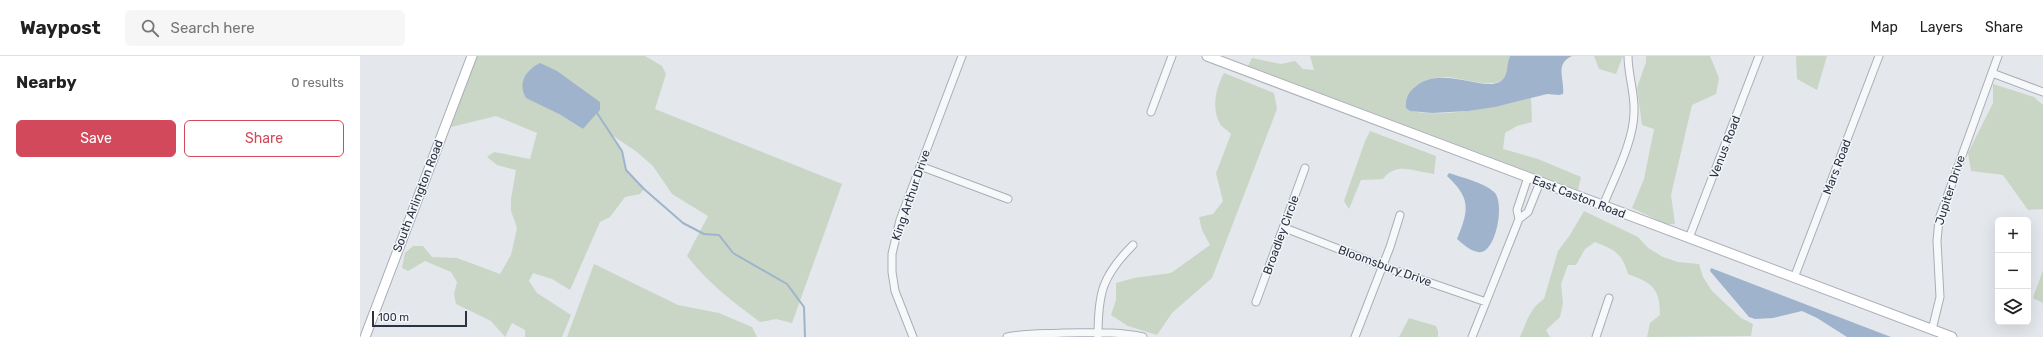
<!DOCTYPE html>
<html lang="en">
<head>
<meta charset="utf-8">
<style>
	:root { --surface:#fff; --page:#f6f6f6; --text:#222; --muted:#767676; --line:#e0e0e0; --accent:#d1495b }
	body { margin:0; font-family:Rubik,sans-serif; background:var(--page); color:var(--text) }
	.controls { position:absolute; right:12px; bottom:12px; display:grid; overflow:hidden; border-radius:6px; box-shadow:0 4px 16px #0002 }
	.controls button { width:36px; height:36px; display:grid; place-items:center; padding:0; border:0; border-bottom:1px solid var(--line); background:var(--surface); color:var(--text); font:20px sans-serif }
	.scale { position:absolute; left:12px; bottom:10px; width:95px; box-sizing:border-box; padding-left:4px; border:2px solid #2b3445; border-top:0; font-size:11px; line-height:14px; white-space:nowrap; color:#2b3445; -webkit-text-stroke:3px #f4f6f9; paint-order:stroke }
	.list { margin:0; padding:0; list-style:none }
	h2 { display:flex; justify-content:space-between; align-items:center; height:52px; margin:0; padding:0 16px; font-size:17px }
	h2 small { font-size:13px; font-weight:400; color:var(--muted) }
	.actions { display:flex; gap:8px; padding:12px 16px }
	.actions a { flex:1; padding:9px 0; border:1px solid var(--accent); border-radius:6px; text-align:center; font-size:14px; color:var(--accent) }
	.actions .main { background:var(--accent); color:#fff }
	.icon { flex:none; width:22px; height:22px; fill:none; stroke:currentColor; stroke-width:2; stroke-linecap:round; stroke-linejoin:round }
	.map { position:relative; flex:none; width:1683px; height:281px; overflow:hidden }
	header { display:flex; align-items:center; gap:24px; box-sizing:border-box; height:56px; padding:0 20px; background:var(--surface); border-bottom:1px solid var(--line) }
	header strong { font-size:19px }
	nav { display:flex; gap:22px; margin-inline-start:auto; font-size:14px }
	.search { width:280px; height:36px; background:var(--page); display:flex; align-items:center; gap:10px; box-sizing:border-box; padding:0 14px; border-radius:6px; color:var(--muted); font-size:15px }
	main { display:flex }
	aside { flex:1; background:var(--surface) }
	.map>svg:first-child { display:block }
	.green { fill:#c9d6c5; fill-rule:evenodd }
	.water { fill:#9fb4cc }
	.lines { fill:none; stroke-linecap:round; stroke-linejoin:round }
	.stream { stroke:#9fb4cc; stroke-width:2 }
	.street-casing { stroke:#a9aeb7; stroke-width:9 }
	.secondary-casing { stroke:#a9aeb7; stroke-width:11 }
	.street { stroke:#f7f8fa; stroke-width:7 }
	.secondary { stroke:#fff; stroke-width:9 }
	.labels { text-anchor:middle; stroke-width:3; stroke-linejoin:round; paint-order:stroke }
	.street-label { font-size:12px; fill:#2b3445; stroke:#f4f6f9 }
</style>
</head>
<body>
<header>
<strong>Waypost</strong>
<div class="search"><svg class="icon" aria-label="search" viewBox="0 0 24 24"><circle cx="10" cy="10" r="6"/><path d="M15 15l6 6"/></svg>Search here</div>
<nav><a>Map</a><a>Layers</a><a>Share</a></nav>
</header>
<main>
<aside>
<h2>Nearby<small>0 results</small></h2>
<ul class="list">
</ul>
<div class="actions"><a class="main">Save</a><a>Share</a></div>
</aside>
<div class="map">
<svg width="1683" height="281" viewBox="0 0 1683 281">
	<rect width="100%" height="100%" fill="#e4e7ec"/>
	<path class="green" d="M116 0H285L302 10 306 18 295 53 482 128 432 267 416 263 400 266C373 246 348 227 327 200L348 160 312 138 293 110 277 96 252 79 262 95 266 114 284 133 280 138 265 141 250 161 240 166 210 234 192 223 173 217 169 225 177 237 211 259 202 281H165V274L152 267 145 281 131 265 96 248 94 238 97 226 91 216 65 205 48 215 42 212 45 197 53 190H63L72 201 97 202 140 218 151 199 157 172 151 155V143L156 114 137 109 127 101 134 96 170 103 177 77 136 60 91 71ZM240 54 223 73 199 58Z
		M950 0H1150C1147 8 1149 17 1143 23 1133 33 1101 22 1088 21 1068 20 1045 30 1046 52 1070 66 1144 49 1171 42L1172 66 1157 70 1145 77 1143 93 1178 103 1221 121 1218 134 888 10 892 2 921 8 935 5 943 13 954 14Z
		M1234 0H1263L1256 18 1239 13Z
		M1286 0H1350L1359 22 1356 38 1332 49 1311 139 1315 168H1306L1272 152 1284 123 1294 73 1282 69 1277 32 1286 6Z
		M1436 0H1467L1457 34 1437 23Z
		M864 17 914 37 917 53 852 222 812 257 797 279 768 270 751 259 756 244V227L774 222 811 217 850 189 842 174 839 161 853 158 863 145 856 117 871 78C868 75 862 71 860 68 851 51 856 32 864 17Z
		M1633 28 1674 41 1683 49V153L1668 154 1643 119 1611 115 1608 97 1633 47Z
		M1010 75 1076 100 1074 118C1054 116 1037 105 1023 123L1001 124 989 153 984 145 1005 85Z
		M1224 155 1278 181 1288 192 1303 201 1318 206 1339 208 1343 221 1352 235 1381 262 1393 268 1391 280 1287 281 1290 267 1300 259C1300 232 1292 227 1268 218 1262 197 1255 194 1235 186L1225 193 1216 209H1208L1201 228 1203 247 1200 261 1186 274 1190 281H1160C1167 266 1169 253 1184 243L1198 195 1210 179Z
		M234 208 318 249 359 257 392 271 397 281H207Z
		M1683 214V247L1673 242Z
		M1049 262 1076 270 1078 275V281H1039Z"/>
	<path class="water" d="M1150 0H1212C1194 8 1205 24 1203 38L1199 39 1187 38 1135 51 1108 55 1072 57 1050 55 1046 52C1045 44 1048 36 1055 31 1081 8 1124 37 1141 25 1149 19 1146 9 1150 0Z
		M180 7 197 15 240 46V54L223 73 199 58 166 42C157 27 166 14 180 7Z
		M1089 117C1103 122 1123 126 1134 136 1146 147 1135 200 1118 196 1110 195 1103 188 1097 183 1109 154 1111 142 1087 120Z
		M1351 212 1531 281H1487L1457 262 1442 255 1413 262 1395 263 1389 261 1350 215Z"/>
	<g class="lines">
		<path class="stream" d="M237 57 262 95 266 114 284 133 323 167 344 178 359 179 373 197 427 228 444 251 445 281"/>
		<g class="street-casing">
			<path id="street" d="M1632 17 1683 36
				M791 56 812 0
				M560 110 648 143
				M1243 150C1254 122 1274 85 1274 56 1275 37 1268 19 1268 0
				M1159 163 1157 154 1168 121
				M925 172 1022 210 1126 246
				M1329 182 1399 0
				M1434 222 1519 0
				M896 246 945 112
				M1572 274 1580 241 1577 185 1579 163 1638 0
				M738 280C738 237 742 220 773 189
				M553 281 535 235 532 216V198L540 164 602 0
				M647 281C665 277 684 278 703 277 730 277 757 275 783 281
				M995 281 1030 191 1040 159
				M1112 281 1159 163 1168 156 1180 126
				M1236 281 1249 242"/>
		</g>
		<g class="secondary-casing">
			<path id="secondary" d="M847 0 1592 281
				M5 281 112 0"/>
		</g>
		<use href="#street" class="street"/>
		<use href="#secondary" class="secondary"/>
	</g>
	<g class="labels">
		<g class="street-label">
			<text transform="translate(1365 91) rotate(-69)" y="4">Venus Road</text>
			<text transform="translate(1477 111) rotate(-69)" y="4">Mars Road</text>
			<text transform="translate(1590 134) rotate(-72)" y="4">Jupiter Drive</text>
			<text transform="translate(551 139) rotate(-71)" y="4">King Arthur Drive</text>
			<text transform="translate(58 140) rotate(-69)" y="4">South Arlington Road</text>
			<text transform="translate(1219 141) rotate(21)" y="4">East Caston Road</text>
			<text transform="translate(921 179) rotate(-70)" y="4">Broadley Circle</text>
			<text transform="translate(1025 210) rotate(20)" y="4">Bloomsbury Drive</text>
		</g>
	</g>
</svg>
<div class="controls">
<button>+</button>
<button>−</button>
<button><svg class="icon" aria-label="layers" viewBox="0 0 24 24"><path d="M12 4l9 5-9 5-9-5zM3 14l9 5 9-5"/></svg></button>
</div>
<div class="scale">100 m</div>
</div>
</main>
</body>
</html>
